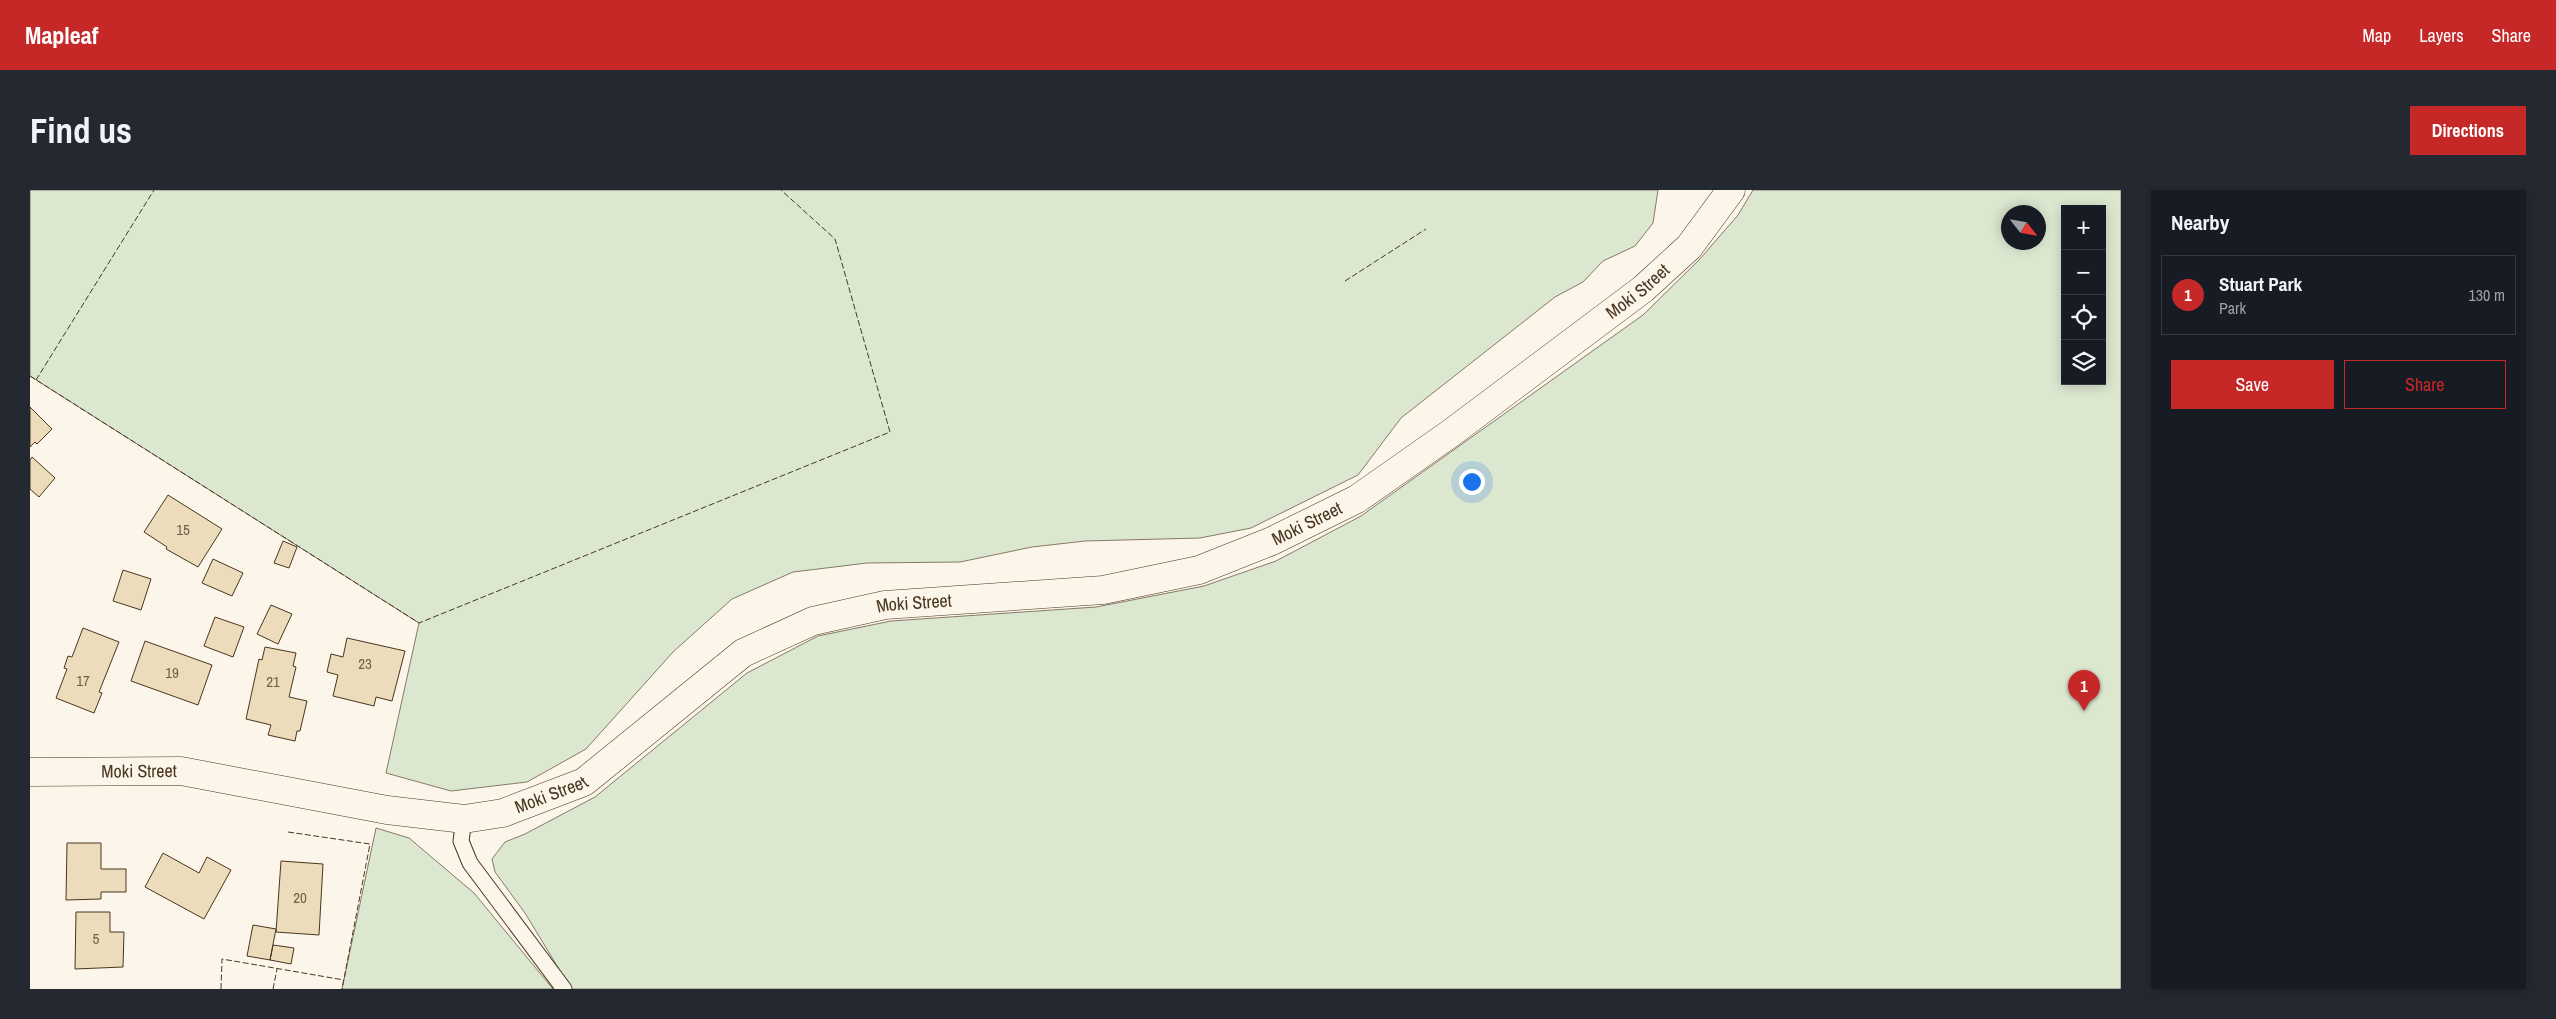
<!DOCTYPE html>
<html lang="en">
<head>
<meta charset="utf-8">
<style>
	:root { --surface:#171b24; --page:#242831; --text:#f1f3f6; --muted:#9ea1a6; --line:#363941; --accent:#c62828 }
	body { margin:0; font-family:"Archivo Narrow",sans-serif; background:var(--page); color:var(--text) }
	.controls { position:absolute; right:15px; top:15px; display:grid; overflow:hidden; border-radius:0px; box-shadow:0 2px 12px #0003 }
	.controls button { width:45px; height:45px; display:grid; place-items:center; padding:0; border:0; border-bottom:1px solid var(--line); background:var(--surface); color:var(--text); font:25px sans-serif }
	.compass { position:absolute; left:1971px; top:15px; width:45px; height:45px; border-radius:50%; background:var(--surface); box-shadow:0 2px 12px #0003; rotate:121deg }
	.you { position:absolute; left:1441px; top:291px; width:18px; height:18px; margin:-12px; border:4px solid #fff; border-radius:50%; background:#1a73e8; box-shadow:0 0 0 8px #1a73e833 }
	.badge { display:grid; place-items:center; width:32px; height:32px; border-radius:50%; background:var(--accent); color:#fff; font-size:16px; font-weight:700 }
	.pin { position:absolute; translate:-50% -41px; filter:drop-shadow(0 1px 2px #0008) }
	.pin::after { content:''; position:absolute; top:26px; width:18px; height:15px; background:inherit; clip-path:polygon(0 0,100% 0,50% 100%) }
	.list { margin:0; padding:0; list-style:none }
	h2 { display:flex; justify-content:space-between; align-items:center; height:65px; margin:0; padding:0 20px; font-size:21px }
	h2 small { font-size:16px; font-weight:400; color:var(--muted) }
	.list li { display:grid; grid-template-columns:32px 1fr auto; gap:15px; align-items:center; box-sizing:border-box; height:80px; margin:0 10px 10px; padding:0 10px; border:1px solid var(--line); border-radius:0px }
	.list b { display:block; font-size:19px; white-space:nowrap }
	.list p { margin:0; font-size:16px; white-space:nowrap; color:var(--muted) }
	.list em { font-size:16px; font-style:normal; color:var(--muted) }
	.actions { display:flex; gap:10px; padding:15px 20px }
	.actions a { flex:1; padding:11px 0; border:1px solid var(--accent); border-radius:0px; text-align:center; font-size:18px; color:var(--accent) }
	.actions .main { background:var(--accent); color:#fff }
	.icon { flex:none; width:28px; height:28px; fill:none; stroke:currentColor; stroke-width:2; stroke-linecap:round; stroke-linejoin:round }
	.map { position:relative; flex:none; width:2091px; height:799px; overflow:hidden; border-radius:0px }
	header { display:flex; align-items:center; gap:30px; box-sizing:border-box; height:70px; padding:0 25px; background:var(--accent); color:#fff }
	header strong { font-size:24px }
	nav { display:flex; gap:28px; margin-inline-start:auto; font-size:18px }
	.intro { display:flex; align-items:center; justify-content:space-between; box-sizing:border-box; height:120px; padding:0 30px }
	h1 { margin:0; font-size:35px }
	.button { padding:12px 22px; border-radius:0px; background:var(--accent); color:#fff; font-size:18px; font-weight:700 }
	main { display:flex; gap:30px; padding:0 30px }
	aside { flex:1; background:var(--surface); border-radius:0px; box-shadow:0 2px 12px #0003 }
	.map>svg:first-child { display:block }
	.green { fill:#dce7d0; stroke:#887966; fill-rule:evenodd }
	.building { fill:#ecdcbc; stroke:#4a3520 }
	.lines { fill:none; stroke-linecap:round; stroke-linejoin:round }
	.service-casing { stroke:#4a3520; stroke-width:17 }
	.minor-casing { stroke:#4a3520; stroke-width:29 }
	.service { stroke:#fbf6e9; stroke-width:15 }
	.minor { stroke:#fbf6e9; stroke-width:28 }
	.fence { stroke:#4a3520; stroke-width:1; stroke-dasharray:6 2.5; stroke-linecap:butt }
	.labels { text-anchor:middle; stroke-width:4; stroke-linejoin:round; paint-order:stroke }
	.number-label { font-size:15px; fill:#725f47 }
	.street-label { font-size:18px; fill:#4a3520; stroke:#fbf6e9 }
</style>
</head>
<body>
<header>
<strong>Mapleaf</strong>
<nav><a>Map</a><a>Layers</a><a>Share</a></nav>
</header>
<div class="intro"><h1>Find us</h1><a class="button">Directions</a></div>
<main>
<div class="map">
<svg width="2091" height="799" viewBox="0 0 2091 799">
	<rect width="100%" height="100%" fill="#fbf6e9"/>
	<path class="green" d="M0 0H1628L1623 33 1605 56 1573 71 1553 92 1525 107 1371 228 1328 285 1221 338 1170 348 1055 351 1002 357 930 372 837 373 763 382 702 409 643 462 556 559 497 592 421 601 356 583 389 433 0 186Z
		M1723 0H2091V799H541L495 723 465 682 462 669 475 652 495 644 565 607 717 483 788 446 861 431 1066 417 1174 396 1246 371 1331 326 1613 125 1669 70 1708 25ZM2035 19H2072V191H2035ZM1978 22H2008V52H1978Z
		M346 638 379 648 444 703 523 799H312Z"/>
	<path class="building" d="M0 217 22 239 7 254 5 252 0 257Z
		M2 267 25 288 9 307 0 299V270Z
		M138 305 192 339 168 377 136 359 137 357 114 342Z
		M253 351 267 357 259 378 244 373Z
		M183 369 213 383 202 406 172 393Z
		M93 380 121 389 111 420 83 411Z
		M241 415 262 424 248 454 227 444Z
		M185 427 214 437 203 467 174 456Z
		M53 438 89 452 69 502 72 503 64 523 26 508 37 479 34 478 38 466 42 467Z
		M317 448 375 461 362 511 346 507 344 516 303 506 308 485 297 482 301 464 313 467Z
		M115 451 182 475 168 515 101 491Z
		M235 457 266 463 263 476 266 477 259 507 277 511 270 541H267L265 551 238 545 241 535 216 529 229 469 232 470Z
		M37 653H71V679H96V702H71V709L36 710Z
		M133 663 169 683 177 667 201 680 174 729 115 697Z
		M251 671 293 674 289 745 246 742Z
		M46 722H80V742H94L93 777 45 779Z
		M223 735 246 739 240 770 217 766Z
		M243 755 264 758 261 774 240 770Z"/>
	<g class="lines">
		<g class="service-casing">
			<path id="service" d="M434 629 431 651 440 673 534 799"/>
		</g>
		<g class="minor-casing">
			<g id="minor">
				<path id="s1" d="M0 582 151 581 357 620 434 629 473 623 554 592 713 463 783 431 855 415 1073 400 1169 380 1242 351 1327 309 1421 243 1613 99 1659 57 1701 0"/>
			</g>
		</g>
		<use href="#service" class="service"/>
		<use href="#minor" class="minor"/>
		<path class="fence" d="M1315 91 1396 39
			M0 186 389 433 860 242 805 49 751 0
			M6 190 124 0
			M258 642 340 654 312 799
			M191 799 192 769 314 790
			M243 799 247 779"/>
	</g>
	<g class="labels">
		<g class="number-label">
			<text x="153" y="345">15</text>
			<text x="335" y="479">23</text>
			<text x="142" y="488">19</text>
			<text x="53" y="496">17</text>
			<text x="243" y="497">21</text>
			<text x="270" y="713">20</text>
			<text x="66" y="754">5</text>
		</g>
		<g class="street-label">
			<text dy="6" stroke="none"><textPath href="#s1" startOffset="1759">Moki Street</textPath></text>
			<text dy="6" stroke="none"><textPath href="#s1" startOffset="1354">Moki Street</textPath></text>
			<text dy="6" stroke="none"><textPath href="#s1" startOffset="949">Moki Street</textPath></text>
			<text dy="6" stroke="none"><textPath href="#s1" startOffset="109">Moki Street</textPath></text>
			<text dy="6" stroke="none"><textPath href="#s1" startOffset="529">Moki Street</textPath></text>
		</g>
	</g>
</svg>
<div class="controls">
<button>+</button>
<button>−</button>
<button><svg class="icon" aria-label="locate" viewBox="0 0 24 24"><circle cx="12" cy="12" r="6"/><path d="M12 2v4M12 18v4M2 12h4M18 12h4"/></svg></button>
<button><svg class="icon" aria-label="layers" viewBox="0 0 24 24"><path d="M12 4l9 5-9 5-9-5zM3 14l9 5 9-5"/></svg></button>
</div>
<svg class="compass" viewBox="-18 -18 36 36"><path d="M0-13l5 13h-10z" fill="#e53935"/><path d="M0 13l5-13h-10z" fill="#9ea1a6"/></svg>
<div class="you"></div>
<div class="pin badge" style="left:2054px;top:521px">1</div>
</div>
<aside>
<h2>Nearby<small></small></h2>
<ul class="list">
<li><span class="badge">1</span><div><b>Stuart Park</b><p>Park</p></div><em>130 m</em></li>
</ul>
<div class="actions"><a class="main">Save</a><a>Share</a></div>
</aside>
</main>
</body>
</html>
